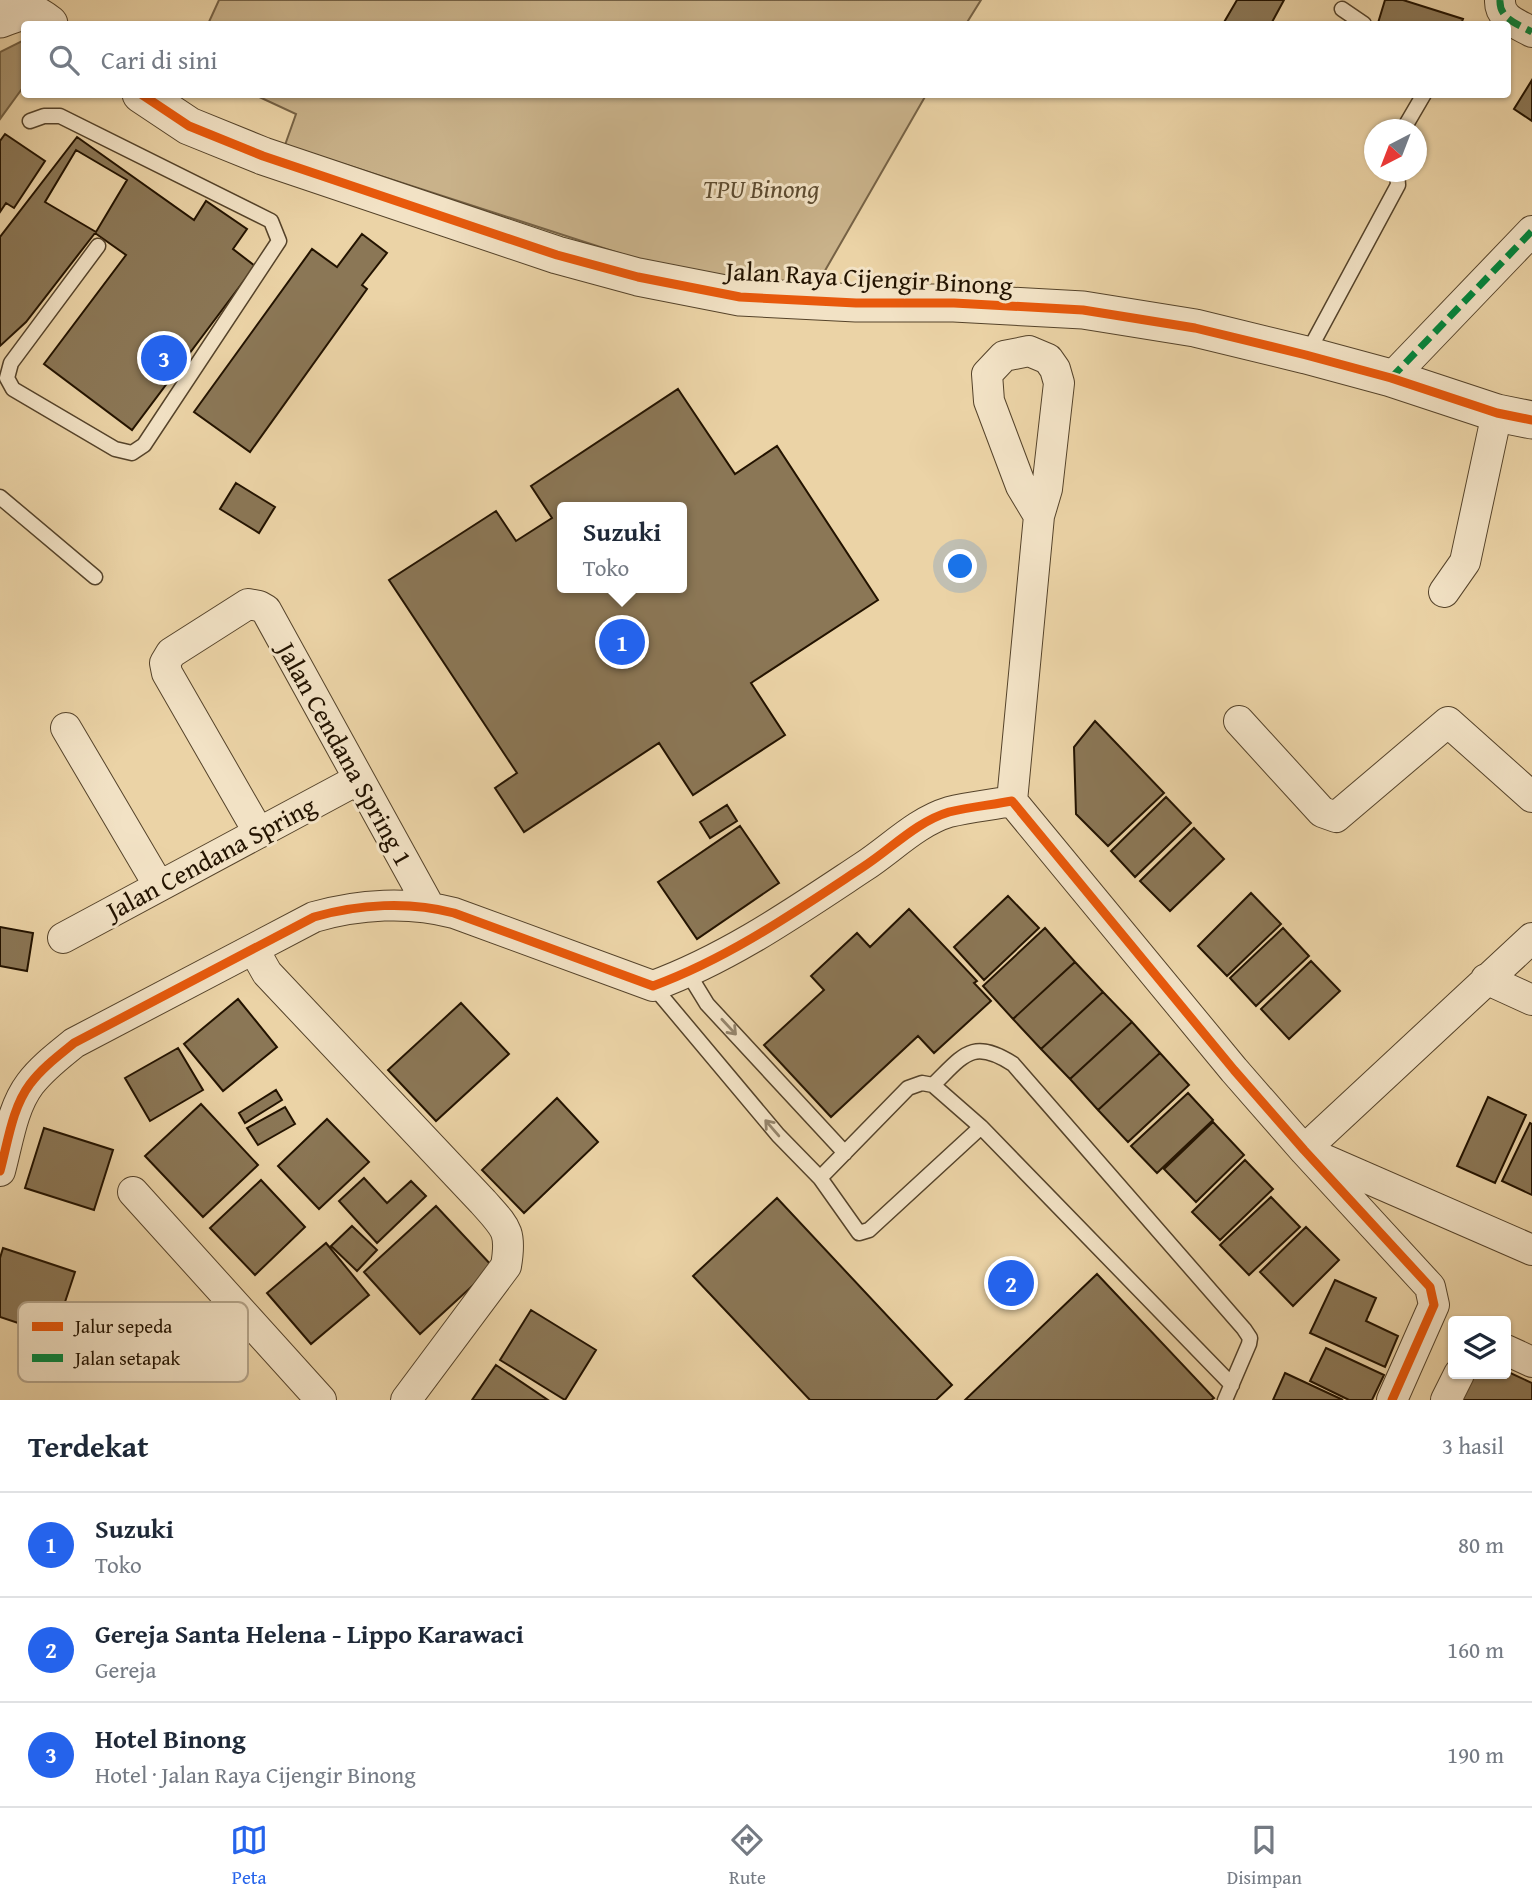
<!DOCTYPE html>
<html lang="id">
<head>
<meta charset="utf-8">
<style>
	:root { --surface:#fff; --page:#f6f6f7; --text:#1f2937; --muted:#747a83; --line:#e0e1e3; --accent:#2563eb }
	body { margin:0; font-family:"Gentium Book Plus",serif; background:var(--page); color:var(--text) }
	.controls { position:absolute; right:21px; bottom:21px; display:grid; overflow:hidden; border-radius:7px; box-shadow:0 2px 5px #0004 }
	.controls button { width:63px; height:63px; display:grid; place-items:center; padding:0; border:0; border-bottom:2px solid var(--line); background:var(--surface); color:var(--text); font:35px sans-serif }
	.compass { position:absolute; left:1364px; top:119px; width:63px; height:63px; border-radius:50%; background:var(--surface); box-shadow:0 2px 5px #0004; rotate:222deg }
	.you { position:absolute; left:961px; top:567px; width:24px; height:24px; margin:-18px; border:5px solid #fff; border-radius:50%; background:#1a73e8; box-shadow:0 0 0 10px #1a73e833 }
	.badge { display:grid; place-items:center; width:46px; height:46px; border-radius:50%; background:var(--accent); color:#fff; font-size:23px; font-weight:700 }
	.pin { position:absolute; translate:-50% -50%; border:4px solid #fff; box-shadow:0 2px 7px #0006 }
	.popup { position:absolute; left:557px; top:502px; width:130px; height:91px; box-sizing:border-box; display:grid; place-content:center; border-radius:7px; background:var(--surface); filter:drop-shadow(0 2px 5px #0005); font-size:23px; white-space:nowrap; color:var(--muted) }
	.popup b { font-size:26px; color:var(--text) }
	.popup::after { content:''; position:absolute; left:50%; top:100%; margin-left:-14px; border:14px solid transparent; border-top-color:var(--surface) }
	.list { margin:0; padding:0; list-style:none }
	h2 { display:flex; justify-content:space-between; align-items:center; height:91px; margin:0; padding:0 28px; font-size:30px }
	h2 small { font-size:23px; font-weight:400; color:var(--muted) }
	.list li { display:grid; grid-template-columns:46px 1fr auto; gap:21px; align-items:center; box-sizing:border-box; height:105px; padding:0 28px; border-top:2px solid var(--line) }
	.list b { display:block; font-size:26px; white-space:nowrap }
	.list p { margin:0; font-size:23px; white-space:nowrap; color:var(--muted) }
	.list em { font-size:23px; font-style:normal; color:var(--muted) }
	.icon { flex:none; width:38px; height:38px; fill:none; stroke:currentColor; stroke-width:2; stroke-linecap:round; stroke-linejoin:round }
	.map { position:relative; flex:none; width:1532px; height:1400px; overflow:hidden }
	.search { position:absolute; background:var(--surface); box-shadow:0 2px 5px #0004; left:21px; right:21px; top:21px; height:77px; display:flex; align-items:center; gap:18px; box-sizing:border-box; padding:0 24px; border-radius:7px; color:var(--muted); font-size:26px }
	.sheet { height:406px; background:var(--surface) }
	nav { display:flex; justify-content:space-around; align-items:center; box-sizing:border-box; height:98px; border-top:2px solid var(--line); background:var(--surface); font-size:19px; color:var(--muted) }
	nav a { display:grid; justify-items:center; gap:4px }
	nav .on { color:var(--accent) }
	.map>svg:first-child { display:block }
	.green { fill:#c9b28a; stroke:#766245; stroke-width:2 }
	.water { fill:#a7926e; stroke:#725f42; stroke-width:2 }
	.building { fill:#8b7756; stroke:#231300; stroke-width:2; fill-rule:evenodd }
	.lines { fill:none; stroke-linecap:round; stroke-linejoin:round }
	.service-casing { stroke:#55432a; stroke-width:17 }
	.minor-casing { stroke:#55432a; stroke-width:32 }
	.tertiary-casing { stroke:#55432a; stroke-width:39 }
	.service { stroke:#f2e2c5; stroke-width:14 }
	.minor { stroke:#f2e2c5; stroke-width:30 }
	.tertiary { stroke:#f2e2c5; stroke-width:37 }
	.quiet { stroke:#00873e; stroke-width:7; stroke-dasharray:14 7; stroke-linecap:butt }
	.cycleway-casing { stroke:#f2e2c5; stroke-width:13 }
	.cycleway { stroke:#e8590c; stroke-width:9 }
	.oneway { stroke:#95856c }
	.labels { text-anchor:middle; stroke-width:6; stroke-linejoin:round; paint-order:stroke }
	.park-label { font-size:26px; font-style:italic; fill:#5d4b30; stroke:#f2e2c5 }
	.street-label { font-size:26px; fill:#231300; stroke:#f2e2c5 }
	.key { fill:#f2e2c5; stroke:#b4a48a; stroke-width:2 }
	.key-label { font-size:19px; fill:#231300 }
</style>
</head>
<body>
<div class="map">
<svg width="1532" height="1400" viewBox="0 0 1532 1400">
	<rect width="100%" height="100%" fill="#ebd3a6"/>
	<filter id="stains"><feTurbulence type="fractalNoise" baseFrequency=".00286" numOctaves="4"/><feColorMatrix values="0 0 0 0 .2 0 0 0 0 .09 0 0 0 0 .02 0 0 0 .5 -.17"/></filter>
	<radialGradient id="worn" r=".72"><stop offset=".6" stop-color="#630" stop-opacity="0"/><stop offset="1" stop-color="#630" stop-opacity=".3"/></radialGradient>
	<path class="green" d="M219 0H981L966 24H208Z
		M255 95H926L815 288 696 278 285 145 296 114Z"/>
	<path class="water" d="M24 40V86L0 119V52Z"/>
	<path class="building" d="M1237 0H1284L1271 24H1223Z
		M1385 0H1403L1463 19 1461 24H1381L1378 23Z
		M1532 80V121L1514 109Z
		M5 134 45 161 14 208 6 203 0 212V141Z
		M77 137 194 220 206 201 247 229 233 249 255 266 132 430 44 364 126 255 95 233 26 322 0 346V237Z
		M76 150 127 180 96 232 45 202Z
		M362 234 387 253 362 285 367 289 250 452 194 412 312 249 337 267Z
		M678 389 735 474 777 446 878 600 751 683 785 735 693 795 659 743 524 832 495 788 517 773 389 580 496 511 516 541 552 518 531 486ZM562 507H682V588H562Z
		M236 483 275 507 259 533 220 509Z
		M1095 721 1164 793 1108 846 1076 814 1074 747Z
		M1166 797 1191 823 1135 877 1111 851Z
		M727 805 737 821 710 838 700 822Z
		M740 826 779 883 697 939 658 882Z
		M1194 828 1224 859 1170 911 1140 881Z
		M1251 893 1281 924 1227 976 1198 946Z
		M1008 896 1039 928 984 980 954 947Z
		M909 909 977 981 974 983 991 1001 934 1053 918 1036 831 1117 764 1045 824 990 811 976 857 933 870 947Z
		M0 927 33 933 27 971 0 966Z
		M1045 928 1075 962 1013 1019 983 986Z
		M1283 928 1309 956 1256 1006 1230 978Z
		M1311 961 1340 991 1289 1039 1261 1009Z
		M1075 962 1103 992 1041 1049 1013 1019Z
		M1103 992 1132 1022 1070 1079 1041 1049Z
		M238 999 277 1047 223 1091 184 1044Z
		M461 1003 509 1054 436 1121 388 1070Z
		M1132 1022 1160 1053 1098 1110 1070 1079Z
		M178 1048 203 1090 150 1121 125 1078Z
		M1160 1053 1189 1085 1128 1142 1098 1110Z
		M276 1090 282 1100 245 1123 239 1113Z
		M1188 1093 1213 1120 1157 1173 1131 1146Z
		M1488 1097 1526 1115 1495 1183 1457 1166Z
		M557 1098 598 1142 524 1213 482 1170Z
		M201 1104 258 1165 203 1217 145 1156Z
		M285 1107 295 1124 258 1145 247 1128Z
		M327 1119 369 1162 319 1209 278 1166Z
		M1213 1122 1244 1155 1196 1202 1164 1169Z
		M1530 1123 1532 1124V1195L1502 1181Z
		M44 1128 113 1150 94 1210 25 1188Z
		M1245 1160 1273 1189 1220 1240 1192 1212Z
		M364 1178 387 1203 411 1181 426 1196 377 1243 339 1201Z
		M261 1180 305 1227 255 1275 210 1228Z
		M1271 1197 1300 1227 1249 1275 1220 1245Z
		M777 1198 952 1385 936 1400H810L693 1276Z
		M436 1206 493 1267 420 1334 364 1272Z
		M352 1226 377 1250 357 1271 331 1246Z
		M1306 1227 1339 1260 1293 1306 1260 1272Z
		M326 1243 369 1295 311 1344 267 1293Z
		M3 1248 75 1272 54 1335 0 1317V1258Z
		M1097 1274 1214 1398 1211 1400H965Z
		M1335 1280 1376 1298 1366 1321 1398 1336 1385 1367 1310 1333Z
		M531 1310 596 1350 565 1400 500 1360Z
		M1326 1348 1384 1375 1372 1400H1349L1310 1381Z
		M496 1365 548 1400H472Z
		M1506 1371 1532 1383V1400H1454L1467 1374H1506Z
		M1285 1373 1343 1400H1273Z"/>
	<g class="lines">
		<g class="service-casing">
			<path id="service" d="M1342 9 1364 24
				M30 121 44 116H60L271 221 279 241 144 445 132 453 115 449 13 389 7 378 11 363 98 246
				M1403 130 1424 94
				M1307 354 1398 185 1397 172
				M0 497 95 577
				M688 973 707 1004 845 1153
				M653 986 778 1135 820 1178 859 1233 869 1230 981 1127 1232 1385
				M933 1085C964 1055 972 1038 1013 1064L1244 1329 1250 1338 1249 1344 1225 1400
				M820 1178 908 1088 922 1083 933 1085 981 1127"/>
		</g>
		<g class="minor-casing">
			<path id="minor" d="M1500 0C1499 19 1518 24 1532 32
				M1391 378 1532 231
				M1444 592 1465 562 1497 413
				M1239 721 1322 812 1336 817 1448 722 1532 797
				M66 728 159 886
				M1012 801 1039 516 1047 489 1059 383 1055 369 1048 359 1029 351 1004 356 987 374 989 401 1021 486 1039 516
				M259 833 167 673 165 663 171 653 248 604 259 606 266 610 429 906
				M63 938 359 779
				M254 950 267 973 483 1202C506 1228 512 1231 506 1266L406 1400
				M1486 979 1532 1000
				M1304 1150 1532 938
				M1314 1155 1532 1250
				M0 1171C8 1142 12 1108 30 1084 42 1068 58 1056 74 1043L314 917C359 904 409 901 454 913L653 986C729 958 795 912 863 867 891 849 916 822 949 812 969 807 991 805 1012 801L1234 1070 1304 1150 1430 1287 1434 1305 1392 1400
				M133 1192 321 1400
				M1506 1350 1532 1362
				M1446 1400 1459 1374"/>
		</g>
		<g class="tertiary-casing">
			<path id="tertiary" d="M0 19C23 10 29 8 49 24
				M141 94 189 126 263 156 557 255 638 277 740 297 856 303H954L1083 310 1195 328 1306 355 1391 378 1497 413 1532 420"/>
		</g>
		<use href="#service" class="service"/>
		<use href="#minor" class="minor"/>
		<use href="#tertiary" class="tertiary"/>
		<path class="quiet" d="M1500 0C1499 19 1518 24 1532 32
			M1391 378 1532 231"/>
		<g class="cycleway-casing">
			<path id="cycleway" d="M141 94 189 126 263 156 557 255 638 277 740 297 856 303H954L1083 310 1195 328 1306 355 1391 378 1497 413 1532 420
				M0 1171C8 1142 12 1108 30 1084 42 1068 58 1056 74 1043L314 917C359 904 409 901 454 913L653 986C729 958 795 912 863 867 891 849 916 822 949 812 969 807 991 805 1012 801L1234 1070 1304 1150 1430 1287 1434 1305 1392 1400"/>
		</g>
		<use href="#cycleway" class="cycleway"/>
	</g>
	<defs><path id="oneway-shaft" d="M-6 0H5M1.5-3L5.5 0L1.5 3" fill="none" stroke-width="1.6" stroke-linecap="round" stroke-linejoin="round" transform="scale(1.75)"/></defs>
	<g class="oneway">
		<use href="#oneway-shaft" transform="translate(729 1027) rotate(47)"/>
		<use href="#oneway-shaft" transform="translate(772 1128) rotate(-131)"/>
	</g>
	<g class="labels">
		<g class="park-label">
			<text x="761" y="198">TPU Binong</text>
		</g>
		<g class="street-label">
			<text transform="translate(869 278) rotate(3)" y="9">Jalan Raya Cijengir Binong</text>
			<text transform="translate(345 754) rotate(61)" y="9">Jalan Cendana Spring 1</text>
			<text transform="translate(211 858) rotate(-28)" y="9">Jalan Cendana Spring</text>
		</g>
	</g>
	<rect x="18" y="1302" width="230" height="80" rx="10" class="key"/>
	<rect x="32" y="1322" width="31" height="9" fill="#e8590c"/>
	<rect x="32" y="1354" width="31" height="8" fill="#00873e"/>
	<g class="key-label">
		<text x="75" y="1333">Jalur sepeda</text>
		<text x="75" y="1365">Jalan setapak</text>
	</g>
	<rect width="100%" height="100%" filter="url(#stains)"/>
	<rect width="100%" height="100%" fill="url(#worn)"/>
</svg>
<div class="controls">
<button><svg class="icon" aria-label="layers" viewBox="0 0 24 24"><path d="M12 4l9 5-9 5-9-5zM3 14l9 5 9-5"/></svg></button>
</div>
<svg class="compass" viewBox="-18 -18 36 36"><path d="M0-13l5 13h-10z" fill="#e53935"/><path d="M0 13l5-13h-10z" fill="#747a83"/></svg>
<div class="you"></div>
<div class="pin badge" style="left:622px;top:642px">1</div>
<div class="popup"><b>Suzuki</b>Toko</div>
<div class="pin badge" style="left:1011px;top:1283px">2</div>
<div class="pin badge" style="left:164px;top:358px">3</div>
<div class="search"><svg class="icon" aria-label="search" viewBox="0 0 24 24"><circle cx="10" cy="10" r="6"/><path d="M15 15l6 6"/></svg>Cari di sini</div>
</div>
<section class="sheet">
<h2>Terdekat<small>3 hasil</small></h2>
<ul class="list">
<li><span class="badge">1</span><div><b>Suzuki</b><p>Toko</p></div><em>80 m</em></li>
<li><span class="badge">2</span><div><b>Gereja Santa Helena - Lippo Karawaci</b><p>Gereja</p></div><em>160 m</em></li>
<li><span class="badge">3</span><div><b>Hotel Binong</b><p>Hotel · Jalan Raya Cijengir Binong</p></div><em>190 m</em></li>
</ul>
</section>
<nav>
<a class="on"><svg class="icon" aria-label="map" viewBox="0 0 24 24"><path d="M3 6l6-2 6 2 6-2v14l-6 2-6-2-6 2zM9 4v14M15 6v14"/></svg>Peta</a>
<a><svg class="icon" aria-label="directions" viewBox="0 0 24 24"><path d="M12 3l9 9-9 9-9-9zM9 14v-3h6M13 9l2 2-2 2"/></svg>Rute</a>
<a><svg class="icon" aria-label="saved" viewBox="0 0 24 24"><path d="M7 4h10v16l-5-4-5 4z"/></svg>Disimpan</a>
</nav>
</body>
</html>
